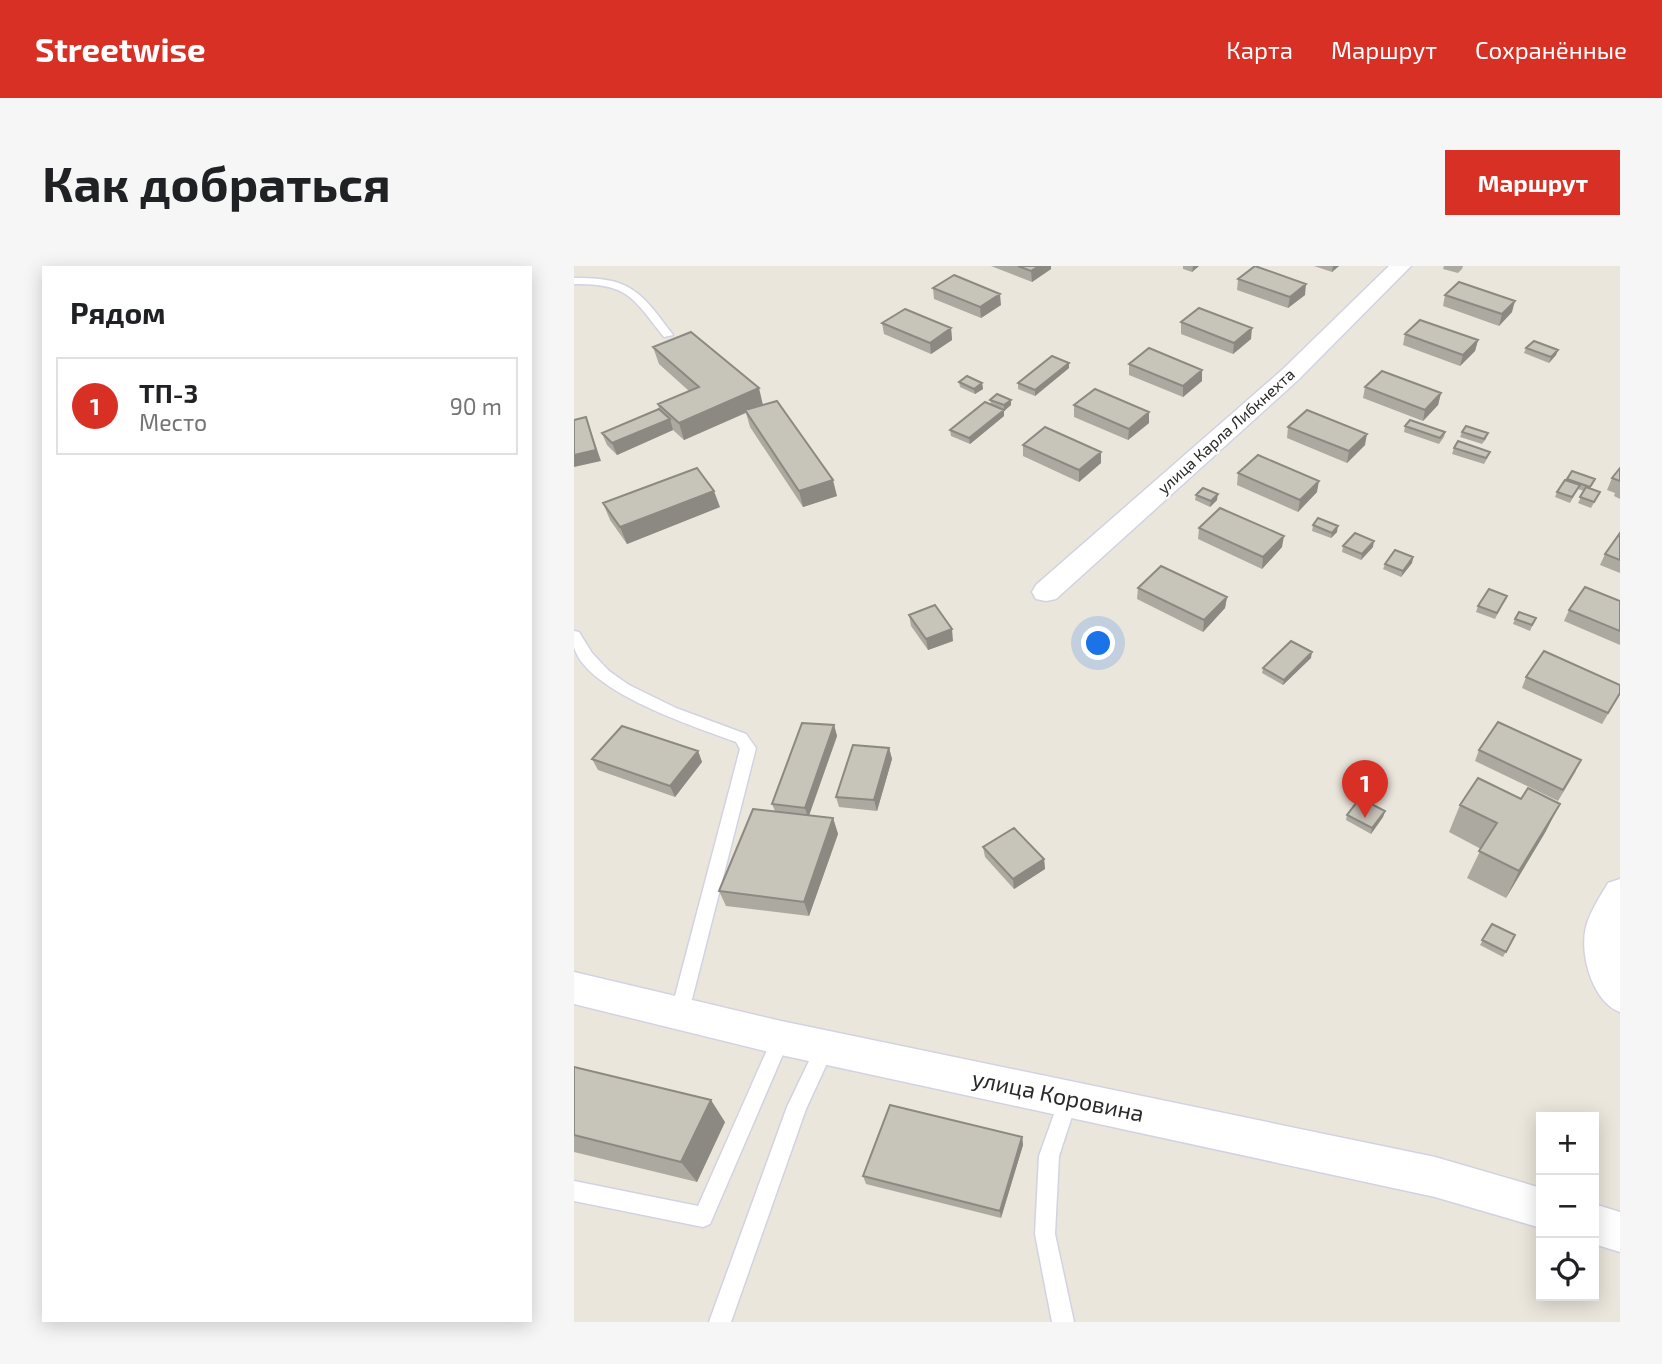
<!DOCTYPE html>
<html lang="ru">
<head>
<meta charset="utf-8">
<style>
	:root { --surface:#fff; --page:#f6f6f6; --text:#202124; --muted:#757577; --line:#e0e0e0; --accent:#d93025 }
	body { margin:0; font-family:"Exo 2",sans-serif; background:var(--page); color:var(--text) }
	.controls { position:absolute; right:21px; bottom:21px; display:grid; overflow:hidden; border-radius:0px; box-shadow:0 4px 18px #0003 }
	.controls button { width:63px; height:63px; display:grid; place-items:center; padding:0; border:0; border-bottom:2px solid var(--line); background:var(--surface); color:var(--text); font:35px sans-serif }
	.you { position:absolute; left:525px; top:378px; width:24px; height:24px; margin:-18px; border:5px solid #fff; border-radius:50%; background:#1a73e8; box-shadow:0 0 0 10px #1a73e833 }
	.badge { display:grid; place-items:center; width:46px; height:46px; border-radius:50%; background:var(--accent); color:#fff; font-size:23px; font-weight:700 }
	.pin { position:absolute; translate:-50% -58px; filter:drop-shadow(0 2px 4px #0008) }
	.pin::after { content:''; position:absolute; top:37px; width:24px; height:21px; background:inherit; clip-path:polygon(0 0,100% 0,50% 100%) }
	.list { margin:0; padding:0; list-style:none }
	h2 { display:flex; justify-content:space-between; align-items:center; height:91px; margin:0; padding:0 28px; font-size:30px }
	h2 small { font-size:23px; font-weight:400; color:var(--muted) }
	.list li { display:grid; grid-template-columns:46px 1fr auto; gap:21px; align-items:center; box-sizing:border-box; height:98px; margin:0 14px 14px; padding:0 14px; border:2px solid var(--line); border-radius:0px }
	.list b { display:block; font-size:26px; white-space:nowrap }
	.list p { margin:0; font-size:23px; white-space:nowrap; color:var(--muted) }
	.list em { font-size:23px; font-style:normal; color:var(--muted) }
	.icon { flex:none; width:38px; height:38px; fill:none; stroke:currentColor; stroke-width:2; stroke-linecap:round; stroke-linejoin:round }
	.map { position:relative; flex:none; width:1046px; height:1056px; overflow:hidden; border-radius:0px }
	header { display:flex; align-items:center; gap:42px; box-sizing:border-box; height:98px; padding:0 35px; background:var(--accent); color:#fff }
	header strong { font-size:33px }
	nav { display:flex; gap:38px; margin-inline-start:auto; font-size:24px }
	.intro { display:flex; align-items:center; justify-content:space-between; box-sizing:border-box; height:168px; padding:0 42px }
	h1 { margin:0; font-size:49px }
	.button { padding:18px 32px; border-radius:0px; background:var(--accent); color:#fff; font-size:24px; font-weight:700 }
	main { display:flex; gap:42px; padding:0 42px }
	aside { flex:1; background:var(--surface); border-radius:0px; box-shadow:0 4px 18px #0003 }
	.map>svg:first-child { display:block }
	.lines { fill:none; stroke-linecap:round; stroke-linejoin:round }
	.lane-casing { stroke:#d1d3e2; stroke-width:3 }
	.street-casing { stroke:#d1d3e2; stroke-width:3 }
	.lane { fill:#fff; fill-rule:evenodd }
	.street { fill:#fff; fill-rule:evenodd }
	.wall { fill:#aba9a0 }
	.shaded-wall { fill:#8b8982 }
	.building { fill:#c7c4ba; stroke:#8b8982; stroke-width:2 }
	.labels { text-anchor:middle; stroke-width:5; stroke-linejoin:round; paint-order:stroke }
	.far-street-label { font-size:16px; fill:#2a2a2a; stroke:#fff }
	.near-street-label { font-size:23px; fill:#2a2a2a; stroke:#fff }
</style>
</head>
<body>
<header>
<strong>Streetwise</strong>
<nav><a>Карта</a><a>Маршрут</a><a>Сохранённые</a></nav>
</header>
<div class="intro"><h1>Как добраться</h1><a class="button">Маршрут</a></div>
<main>
<aside>
<h2>Рядом<small></small></h2>
<ul class="list">
<li><span class="badge">1</span><div><b>ТП-3</b><p>Место</p></div><em>90 m</em></li>
</ul>
</aside>
<div class="map">
<svg width="1046" height="1056" viewBox="0 0 1046 1056">
	<rect width="100%" height="100%" fill="#ebe6dc"/>
	<g class="lines">
		<g class="lane-casing">
			<path id="lane" d="M0 12C57 11 67 26 99 69L90 71C59 32 54 17 0 18Z
				M0 365 5 366 18 387 35 405 55 419 102 442 172 468 182 482 114 749 111 755 105 757 99 755 96 749 166 483 162 476C122 461 12 426 0 381 0 377 0 370 0 365Z
				M207 764 213 766 216 772 136 958 129 961 0 935V915L124 940 201 766Z
				M252 772 259 774 261 780 232 843 157 1056H135L213 841 245 774Z
				M495 823 502 826 504 832 485 890 481 968 500 1056H478L461 968 465 890 488 826Z"/>
		</g>
		<g class="street-casing">
			<path id="street" d="M815 0H837L724 114 482 333 472 335 462 333 458 326 462 319 708 104Z
				M1046 613V746C1019 736 1005 689 1012 661 1016 645 1026 631 1034 617Z
				M0 706 207 755 861 891 967 922V962L861 931 207 789 0 738Z
				M1020 938 1046 946V986L1020 978Z"/>
		</g>
		<use href="#lane" class="lane"/>
		<use href="#street" class="street"/>
	</g>
	<path class="wall" d="M417 0H477V3L458 16Z
		M609 0H625L618 6 609 3Z
		M740 0H765L758 6Z
		M870 0H889L888 3 884 7 869 3Z
		M664 13 731 29 714 42 663 24Z
		M359 22 427 39 407 52 360 33Z
		M871 29 938 46 925 60 869 40Z
		M607 56 677 73 659 88 607 68Z
		M308 57 377 62 378 74 357 88 310 68Z
		M831 68 904 74 901 85 886 100 829 79Z
		M79 81 189 139 263 230 229 241 176 161 172 147 110 174 99 164 43 189 33 179 28 167 85 143 84 138 115 125 85 98Z
		M952 82 984 84 982 89 975 97 950 87Z
		M555 98 628 115 609 131 555 109Z
		M495 102 461 130 444 123V117Z
		M385 116 408 117 409 123 401 128 386 121Z
		M791 121 867 127 864 139 849 155 789 132Z
		M416 134H437V139L430 145V150L396 178 377 170 376 164 417 138Z
		M500 139 575 157 554 174 500 151Z
		M831 160 871 166 870 171 865 178 830 166Z
		M714 161 791 179 773 197 713 172Z
		M888 166 914 167 912 173 908 178 886 171Z
		M449 179 527 186V197L505 216 449 190Z
		M880 182 914 191 910 198 878 188Z
		M1046 202V233L1040 230 1041 227 1033 224 1038 212Z
		M998 205 1019 218 1016 222 1026 226 1017 242 1004 237 1010 225 1004 223 996 237 981 231 983 226Z
		M664 207 743 226 724 246 663 219Z
		M622 229 643 234 636 241 621 234Z
		M29 237 146 241 53 278 36 254Z
		M739 259 763 266 757 272 738 265Z
		M625 262 708 281 688 303 624 273Z
		M1046 267V307L1026 299 1031 288Z
		M769 280 799 281 787 294 768 286Z
		M839 291 838 297 827 311 809 303 811 298Z
		M564 322 653 331 651 342 629 366 563 333Z
		M933 330 921 353 902 346 904 340Z
		M1046 335V379L990 355 995 344Z
		M335 349 379 375 354 384 337 360Z
		M962 352 956 365 939 358 941 353Z
		M737 392 709 419 688 407 689 402Z
		M952 411 1046 428 1028 458 948 422Z
		M260 459 263 470 235 550 259 552 264 568 235 650 152 640 145 625 201 545 198 538Z
		M315 482 318 493 303 545 265 541 262 531Z
		M905 484 1002 505 984 535 901 495Z
		M124 485 128 496 101 531 24 504 18 493Z
		M886 539 972 565 932 632 893 612 907 583 875 566Z
		M811 545 809 551 797 568 772 554 773 549Z
		M409 581 470 593 471 603 440 623 411 591Z
		M918 658 941 669 929 691 906 679Z
		M0 801 151 856 123 916 0 886Z
		M448 871 449 879 427 952 292 918 289 910Z"/>
	<path class="shaded-wall" d="M465 0H477V3L458 16 457 5Z
		M619 0H625L618 6 619 1Z
		M759 0H765L758 6Z
		M732 18 731 29 714 42 716 31Z
		M426 28 427 39 407 52 406 41Z
		M941 35 938 46 925 60 928 48Z
		M377 62 378 74 357 88 356 77Z
		M678 62 677 73 659 88 660 77Z
		M904 74 901 85 886 100 889 89Z
		M984 84 982 89 975 97 977 91Z
		M495 97V102L461 130V124Z
		M628 104V115L609 131V120Z
		M408 117 409 123 401 128 400 123Z
		M185 122 189 139 110 174 105 157Z
		M867 127 864 139 849 155 851 144Z
		M437 134V139L430 145V139Z
		M430 144V150L396 178 395 172Z
		M575 146V157L554 174 555 163Z
		M12 151 27 195 0 201V189Z
		M96 153 99 164 43 189 38 177Z
		M793 168 791 179 773 197 775 185Z
		M527 186V197L505 216V204Z
		M259 214 263 230 229 241 225 225Z
		M745 215 743 226 724 246 726 234Z
		M140 225 146 241 53 278 46 261Z
		M644 228 643 234 636 241 637 235Z
		M764 260 763 266 757 272 758 267Z
		M710 270 708 281 688 303 689 291Z
		M800 275 799 281 787 294 788 288Z
		M839 291 838 297 827 311 829 305Z
		M653 331 651 342 629 366 630 354Z
		M378 363 379 375 354 384 352 373Z
		M738 386 737 392 709 419 710 414Z
		M260 459 263 470 234 552 231 542Z
		M315 482 318 493 303 545 300 534Z
		M124 485 128 496 101 531 96 520Z
		M986 538 972 565 932 632 945 605Z
		M811 545 809 551 797 568 798 562Z
		M259 552 264 568 235 650 230 636Z
		M470 593 471 603 440 623 439 613Z
		M137 834 151 856 123 916 107 896Z
		M448 871 449 879 427 952 426 945Z"/>
	<path class="building" d="M444 0H465L457 5Z
		M681 0 732 18 716 31 664 13Z
		M380 9 426 28 406 41 359 22Z
		M885 16 941 35 928 48 871 29Z
		M625 42 678 62 660 77 607 56Z
		M331 43 377 62 356 77 308 57Z
		M846 54 904 74 889 89 831 68Z
		M117 66 185 122 105 157 84 138 125 121 79 81Z
		M960 75 984 84 977 91 952 82Z
		M575 82 628 104 609 120 555 98Z
		M478 90 495 97 461 124 444 117Z
		M808 105 867 127 851 144 791 121Z
		M393 110 408 117 400 123 385 116Z
		M521 123 575 146 555 163 500 139Z
		M423 128 437 134 430 139 416 134Z
		M203 135 259 214 225 225 171 144Z
		M411 136 430 144 395 172 376 164Z
		M85 143 96 153 38 177 28 167Z
		M733 144 793 168 775 185 714 161Z
		M12 151 22 184 0 189V154Z
		M836 154 871 166 866 172 831 160Z
		M892 160 914 167 910 173 888 166Z
		M471 161 527 186 505 204 449 179Z
		M884 175 916 186 912 192 880 182Z
		M684 189 745 215 726 234 664 207Z
		M123 202 140 225 46 261 29 237Z
		M1046 202V215L1038 212Z
		M998 205 1021 213 1016 221 993 213Z
		M991 214 1006 219 998 231 983 226Z
		M1012 221 1026 226 1020 236 1006 231Z
		M629 222 644 228 637 235 622 229Z
		M646 242 710 270 689 291 625 262Z
		M744 252 764 260 758 267 739 259Z
		M781 267 800 275 788 288 769 280Z
		M1046 267V294L1031 288Z
		M821 284 839 291 829 305 811 298Z
		M587 300 653 331 630 354 564 322Z
		M1011 321 1046 335V365L995 344Z
		M915 323 933 330 923 347 904 340Z
		M361 339 378 363 352 373 335 349Z
		M945 346 962 352 958 359 941 353Z
		M717 375 738 386 710 414 689 402Z
		M970 385 1046 419V427L1034 447 952 411Z
		M924 456 1007 494 989 524 905 484Z
		M228 457 260 459 231 542 198 538Z
		M48 460 124 485 96 520 18 493Z
		M279 479 315 482 300 534 262 531Z
		M904 512 947 533 954 522 986 538 945 605 905 585 923 557 886 539Z
		M786 532 811 545 798 562 773 549Z
		M179 543 259 552 230 636 145 625Z
		M440 562 470 593 439 613 409 581Z
		M918 658 941 669 932 686 908 674Z
		M0 801 137 834 107 896 0 869Z
		M316 839 448 871 426 945 289 910Z"/>
	<g class="labels">
		<g class="far-street-label">
			<text transform="translate(652 165) rotate(-42)" y="6">улица Карла Либкнехта</text>
		</g>
		<g class="near-street-label">
			<text transform="translate(484 830) rotate(12)" y="8">улица Коровина</text>
		</g>
	</g>
</svg>
<div class="controls">
<button>+</button>
<button>−</button>
<button><svg class="icon" aria-label="locate" viewBox="0 0 24 24"><circle cx="12" cy="12" r="6"/><path d="M12 2v4M12 18v4M2 12h4M18 12h4"/></svg></button>
</div>
<div class="you"></div>
<div class="pin badge" style="left:791px;top:552px">1</div>
</div>
</main>
</body>
</html>
